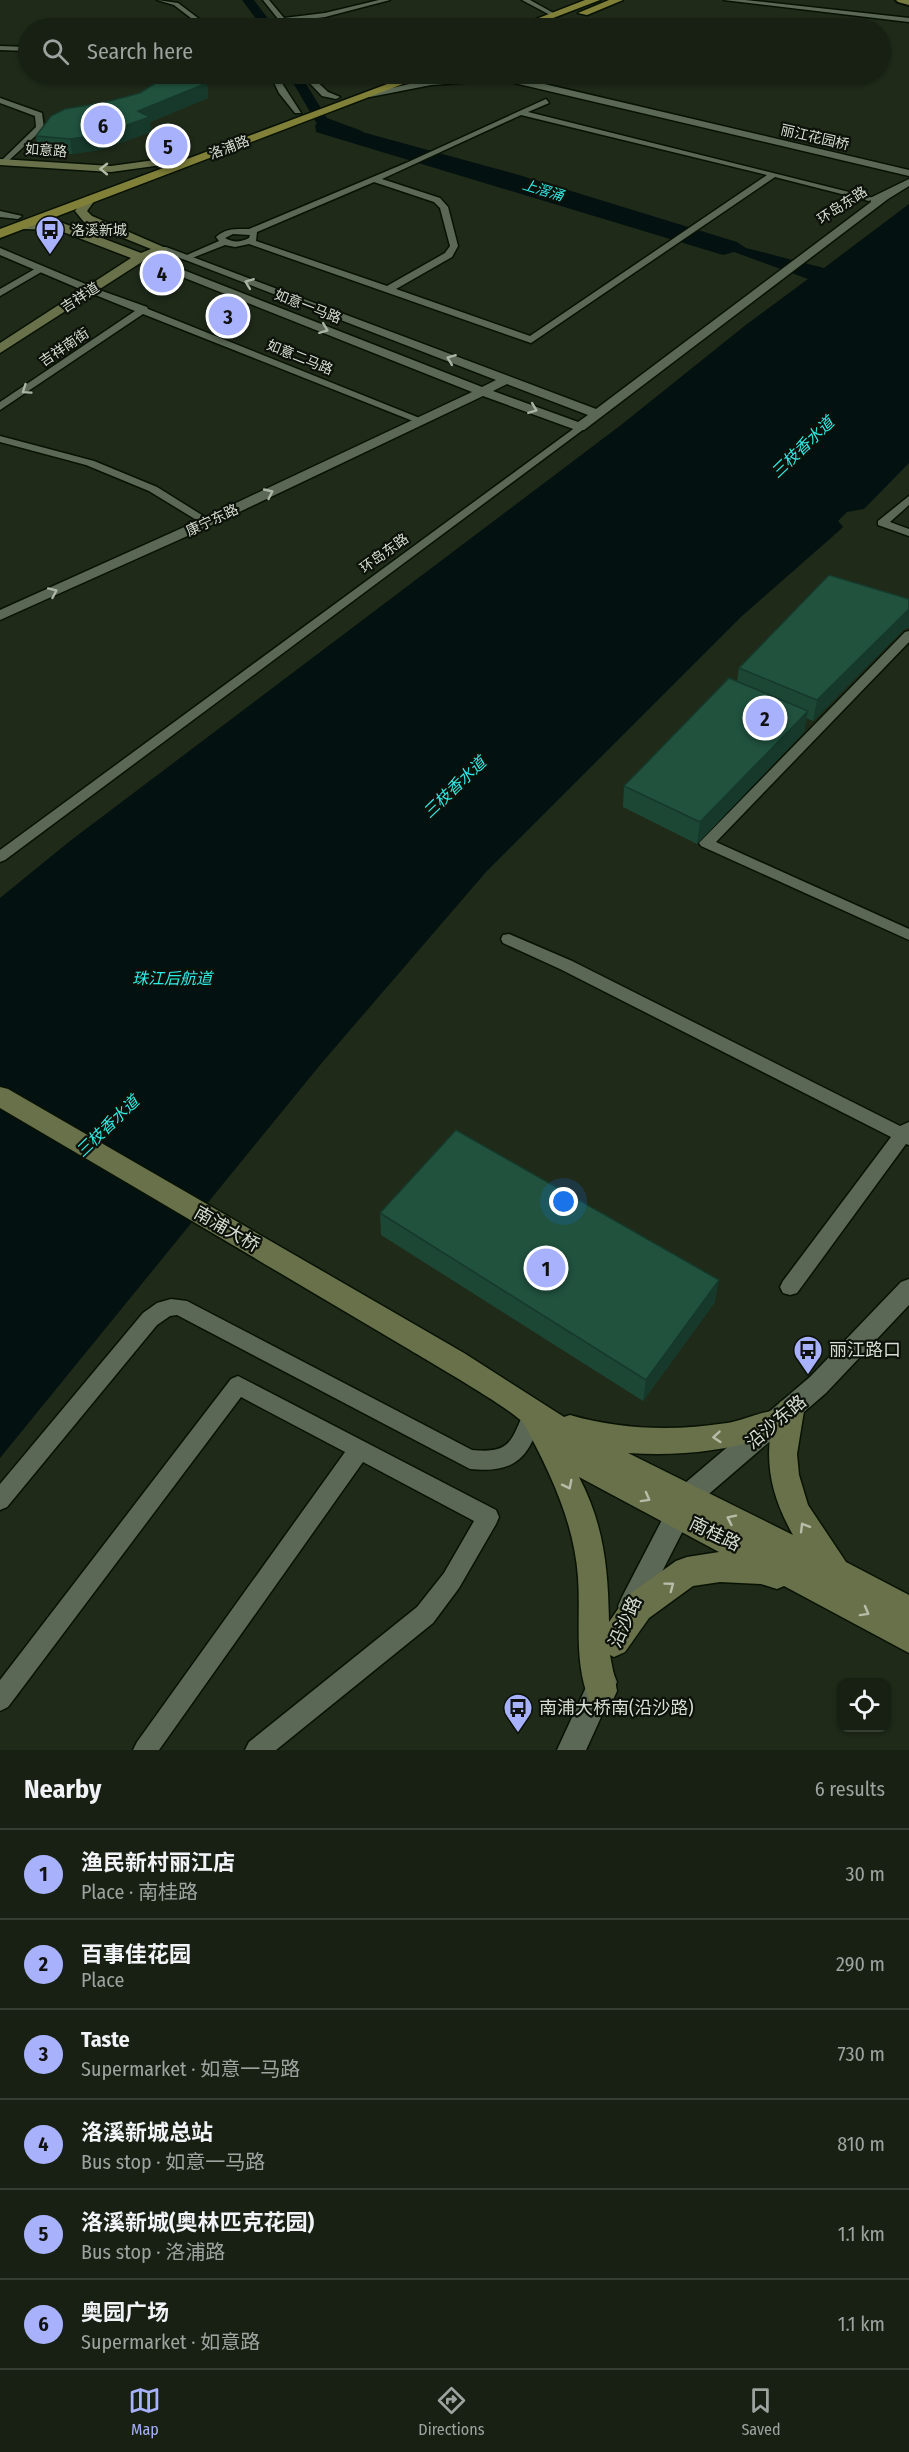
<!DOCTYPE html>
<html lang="en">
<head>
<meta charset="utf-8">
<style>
	:root { --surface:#172013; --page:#242d21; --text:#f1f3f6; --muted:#9ea3a0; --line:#363e33; --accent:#a7b1fc }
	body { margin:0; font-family:"Fira Sans Condensed","Noto Sans SC",sans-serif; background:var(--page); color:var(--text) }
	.controls { position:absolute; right:18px; bottom:18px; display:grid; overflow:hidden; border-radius:12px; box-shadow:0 2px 4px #0004 }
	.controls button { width:54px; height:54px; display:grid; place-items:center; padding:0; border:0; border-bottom:2px solid var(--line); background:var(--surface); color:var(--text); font:30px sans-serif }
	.you { position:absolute; left:564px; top:1202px; width:21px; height:21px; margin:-15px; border:4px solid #fff; border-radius:50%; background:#1a73e8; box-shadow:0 0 0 9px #1a73e833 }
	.badge { display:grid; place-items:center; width:39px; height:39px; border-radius:50%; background:var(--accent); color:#111; font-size:20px; font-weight:700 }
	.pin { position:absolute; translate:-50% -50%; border:3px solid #fff; box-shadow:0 2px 6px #0006 }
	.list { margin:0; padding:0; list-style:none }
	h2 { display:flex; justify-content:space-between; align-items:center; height:78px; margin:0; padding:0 24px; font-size:26px }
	h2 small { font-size:20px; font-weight:400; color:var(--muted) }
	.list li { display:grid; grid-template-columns:39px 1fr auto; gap:18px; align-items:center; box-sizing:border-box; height:90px; padding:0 24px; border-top:2px solid var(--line) }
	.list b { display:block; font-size:22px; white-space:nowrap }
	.list p { margin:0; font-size:20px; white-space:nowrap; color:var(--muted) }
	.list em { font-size:20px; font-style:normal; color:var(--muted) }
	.icon { flex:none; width:33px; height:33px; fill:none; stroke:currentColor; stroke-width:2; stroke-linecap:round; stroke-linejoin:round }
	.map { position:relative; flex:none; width:909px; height:1750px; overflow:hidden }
	.search { position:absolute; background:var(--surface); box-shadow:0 2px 4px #0004; left:18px; right:18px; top:18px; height:66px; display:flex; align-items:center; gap:15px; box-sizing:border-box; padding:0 21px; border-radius:33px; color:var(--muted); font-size:22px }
	.sheet { height:618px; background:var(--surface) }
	nav { display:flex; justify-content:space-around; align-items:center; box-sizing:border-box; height:84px; border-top:2px solid var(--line); background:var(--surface); font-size:16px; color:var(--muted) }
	nav a { display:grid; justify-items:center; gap:3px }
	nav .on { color:var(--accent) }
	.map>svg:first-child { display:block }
	.water { fill:#031110 }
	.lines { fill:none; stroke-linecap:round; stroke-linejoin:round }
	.stream { stroke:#031110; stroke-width:2 }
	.river { fill:#031110; fill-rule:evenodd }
	.minor-casing { stroke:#081204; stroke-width:3 }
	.tertiary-casing { stroke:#081204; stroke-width:3 }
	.secondary-casing { stroke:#081204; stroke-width:3 }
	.primary-casing { stroke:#081204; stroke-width:4 }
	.trunk-casing { stroke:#081204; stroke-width:3 }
	.minor { fill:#5b6855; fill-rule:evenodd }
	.tertiary { fill:#5b6855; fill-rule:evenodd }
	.secondary { fill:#69714a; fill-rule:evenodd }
	.primary { fill:#777a3f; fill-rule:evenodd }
	.trunk { fill:#808038; fill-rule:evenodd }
	.wall { fill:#1c4735 }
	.shaded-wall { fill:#16392b }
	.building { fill:#20523e; stroke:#16392b; stroke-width:1.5 }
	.oneway { stroke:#b5bda9 }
	.oneway2 { stroke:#abb4a6 }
	.labels { text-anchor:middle; stroke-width:4.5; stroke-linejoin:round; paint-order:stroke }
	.far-street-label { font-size:14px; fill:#d6ddd2; stroke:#0c1109 }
	.far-water-label { font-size:14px; font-style:italic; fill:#32eae6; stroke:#0c1109 }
	.far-poi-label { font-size:14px; fill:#d6ddd2; stroke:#0c1109; text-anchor:start }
	.water-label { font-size:16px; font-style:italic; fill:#32eae6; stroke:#0c1109 }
	.near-street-label { font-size:18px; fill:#d6ddd2; stroke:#0c1109 }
	.near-poi-label { font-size:18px; fill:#d6ddd2; stroke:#0c1109; text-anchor:start }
</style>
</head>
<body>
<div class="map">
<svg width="909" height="1750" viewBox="0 0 909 1750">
	<rect width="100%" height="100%" fill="#1f2a19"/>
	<path class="water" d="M322 121 519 175 737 242 746 248 824 268 909 204V463L864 509 847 512 838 521 843 527 840 530 742 616 486 872 320 1065 0 1458V898L70 841 621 425 747 324 808 279 734 252 723 255 316 132 315 125Z"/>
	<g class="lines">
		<path class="stream" d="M583 77 592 74"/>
		<path class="river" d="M242 0H254L275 28H263Z
			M288 74H300L327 118 362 131 364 134 362 137H352L317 124Z"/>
		<g class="minor-casing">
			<path id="minor" d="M157 0 178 3 211 28H204L174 5Z
				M263 0H269L284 18 325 13 379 0H390L325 17 286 22 287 28H281L279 20Z
				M522 0H530L557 15 552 16Z
				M724 0H745L909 18V22Z
				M0 46 28 47V51L0 50Z
				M270 74H276L301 113H295L279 93Z
				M301 74H309L328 92 340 97 336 99 322 96Z
				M0 98 42 113 44 128 5 164H2V160L36 127 35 116 0 103Z
				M546 99 549 103 528 112 873 198 869 201 775 177 531 343 249 244 235 247 225 245 187 260 180 258 219 241 216 237C226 228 235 229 249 229L406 163ZM521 115 767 175 530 336 396 289 452 257 458 246 448 207 440 198 382 179ZM374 182 434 202 440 208 450 246 445 253 387 286 256 241 257 232ZM233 234 250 235 249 238C241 242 233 243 225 238Z
				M0 211 22 216 18 219 0 217Z
				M40 266 45 269 43 271 0 296V289Z
				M91 287 147 307 148 309 427 421 418 423 143 314 0 410V402L135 311 88 292V288Z
				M580 424 585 427 584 429 5 860 0 862V850Z
				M0 436 94 461 157 487 213 522 207 525 203 524 149 491 86 465 0 442Z
				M909 496V505L890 522 909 529V536L878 525V521Z
				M909 631V642L716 842 909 929V940L701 846 699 843 905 632Z
				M509 934 572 961 900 1126 909 1122V1145L906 1144 797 1293 790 1295 783 1293 780 1287 783 1281 891 1137 560 969 503 943 501 939 503 935Z
				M171 1299 187 1301 472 1450C513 1454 511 1439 526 1408L533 1405 540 1408 543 1414C529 1456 518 1474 470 1469L177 1315 170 1316 157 1325 7 1507 0 1510V1484L143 1313 157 1303Z
				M238 1376 496 1510 499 1517 496 1524 459 1588 433 1623 276 1750H245L249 1742 417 1607 444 1573 474 1521 363 1462 159 1750H133L137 1742 345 1452 241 1397 8 1707 0 1711V1680L231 1379Z"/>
		</g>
		<g class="tertiary-casing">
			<path id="tertiary" d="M502 74 909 170V176L502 80 431 85 370 97 366 94 431 79Z
				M909 179V186L888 199 584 430H576L483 396 212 525 0 620V610L202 519 472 392 137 259V255H145L482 387 496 380 157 249 158 247H166L596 409 871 202 870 198ZM507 384 588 415 578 422 493 391Z
				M0 248 95 288 97 290 91 293 87 292 0 255Z
				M909 1279V1305L826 1393 696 1505 640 1615 631 1619 622 1615 618 1606 622 1597 678 1489 810 1377 901 1282Z
				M603 1668 613 1672 617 1682 586 1750H557L593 1672Z"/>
		</g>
		<g class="secondary-casing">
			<path id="secondary" d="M0 159 111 166 162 159 168 162 162 165 111 172 0 165Z
				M89 196 95 200 87 211 92 216 168 249 145 260 0 353V343L131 258 58 230 23 229 19 228V222H60L141 253 151 249 84 222 75 211 85 198Z
				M0 1087 8 1089 464 1353 564 1417 570 1415C621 1430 675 1431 727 1423 743 1421 760 1411 776 1411L780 1402 790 1398 800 1402 804 1411 797 1454 799 1475 808 1505 846 1562 909 1595V1653L784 1586 777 1589 761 1584 720 1582 693 1586 649 1618 625 1652 614 1657 610 1655 617 1691 612 1702 601 1707 590 1702C573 1662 581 1620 578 1577 574 1522 550 1472 524 1424 517 1412 428 1361 410 1350 273 1269 137 1188 0 1108ZM770 1437C766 1473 775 1503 793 1535L628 1453C679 1456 721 1452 770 1437ZM579 1477 719 1552 687 1557 676 1561 627 1596 609 1622C608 1568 604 1525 579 1477Z"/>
		</g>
		<g class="primary-casing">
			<path id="primary" d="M896 0H909V5L898 2Z"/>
		</g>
		<g class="trunk-casing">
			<path id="trunk" d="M585 0H600L527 28H513Z
				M609 0H623L587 15 578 13Z
				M414 74H429L0 238V229Z"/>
		</g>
		<use href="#minor" class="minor"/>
		<use href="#tertiary" class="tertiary"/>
		<use href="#secondary" class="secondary"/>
		<use href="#primary" class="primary"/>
		<use href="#trunk" class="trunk"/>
	</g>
	<path class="wall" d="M207 83 208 98 150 122 151 132 100 150 72 154 38 152 36 136 106 102Z
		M909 599V627L903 630 813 721 806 718 804 732 697 844 623 807 624 786 737 682 739 668Z
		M380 1213 715 1302 643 1401 381 1235Z"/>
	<path class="shaded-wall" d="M207 83 208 98 150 122 151 132 100 150 72 154 70 139Z
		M909 609V627L903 630 813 721 817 700Z
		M808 711 804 732 697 844 700 822Z
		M719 1280 715 1302 643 1401 646 1380Z"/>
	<path class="building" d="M157 82 207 83 138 111 150 117 98 135 70 139 36 136 51 116 65 109 106 102 140 93Z
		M829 575 909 599V609L817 700 739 668Z
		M729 678 808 711 700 822 624 786Z
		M456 1130 719 1280 646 1380 380 1213Z"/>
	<defs><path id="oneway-chevron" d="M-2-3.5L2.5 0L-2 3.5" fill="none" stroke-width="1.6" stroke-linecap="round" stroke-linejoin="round" transform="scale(1.5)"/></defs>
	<g class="oneway">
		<use href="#oneway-chevron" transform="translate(104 169) rotate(-179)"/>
		<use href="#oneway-chevron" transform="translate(717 1437) rotate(175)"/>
		<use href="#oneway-chevron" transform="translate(568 1485) rotate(63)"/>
		<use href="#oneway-chevron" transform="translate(646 1498) rotate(29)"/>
		<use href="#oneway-chevron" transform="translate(731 1519) rotate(-154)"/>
		<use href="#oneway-chevron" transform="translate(804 1527) rotate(-121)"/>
		<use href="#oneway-chevron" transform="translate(670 1586) rotate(-37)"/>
		<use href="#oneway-chevron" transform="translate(865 1612) rotate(29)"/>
	</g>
	<g class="oneway2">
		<use href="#oneway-chevron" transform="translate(249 283) rotate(-159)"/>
		<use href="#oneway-chevron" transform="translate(324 329) rotate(21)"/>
		<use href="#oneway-chevron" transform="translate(451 359) rotate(-159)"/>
		<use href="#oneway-chevron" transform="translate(26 390) rotate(146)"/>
		<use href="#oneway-chevron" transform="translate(533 409) rotate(21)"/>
		<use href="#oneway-chevron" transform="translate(269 493) rotate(-25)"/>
		<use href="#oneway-chevron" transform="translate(53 592) rotate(-24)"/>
	</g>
	<defs>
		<g id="bus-pin" transform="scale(1.5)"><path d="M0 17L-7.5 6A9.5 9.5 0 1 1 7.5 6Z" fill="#a7b1fc" stroke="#0c1109"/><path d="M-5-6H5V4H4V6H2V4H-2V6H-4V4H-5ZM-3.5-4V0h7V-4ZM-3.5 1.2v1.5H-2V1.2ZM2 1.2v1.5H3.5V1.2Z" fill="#111"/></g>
	</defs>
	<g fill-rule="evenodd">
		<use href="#bus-pin" x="50" y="230"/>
		<use href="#bus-pin" x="808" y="1350"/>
		<use href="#bus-pin" x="518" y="1708"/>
	</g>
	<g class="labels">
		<g class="far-street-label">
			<text transform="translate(815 137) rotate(13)" y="5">丽江花园桥</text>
			<text transform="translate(229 147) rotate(-21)" y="5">洛浦路</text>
			<text transform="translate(46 150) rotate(4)" y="5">如意路</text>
			<text transform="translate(842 205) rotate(-33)" y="5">环岛东路</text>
			<text transform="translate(80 297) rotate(-33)" y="5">吉祥道</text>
			<text transform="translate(308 306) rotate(21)" y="5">如意一马路</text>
			<text transform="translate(64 347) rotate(-34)" y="5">吉祥南街</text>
			<text transform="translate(300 357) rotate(22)" y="5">如意二马路</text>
			<text transform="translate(212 520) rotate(-25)" y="5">康宁东路</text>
			<text transform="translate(384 553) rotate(-36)" y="5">环岛东路</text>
		</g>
		<g class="far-water-label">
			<text transform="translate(543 190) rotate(17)" y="5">上滘涌</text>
		</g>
		<g class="far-poi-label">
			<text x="71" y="235">洛溪新城</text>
		</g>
		<g class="water-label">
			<text transform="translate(802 447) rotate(-44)" y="6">三枝香水道</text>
			<text transform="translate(454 787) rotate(-44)" y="6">三枝香水道</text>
			<text x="172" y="984">珠江后航道</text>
			<text transform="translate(107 1126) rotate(-44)" y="6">三枝香水道</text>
		</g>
		<g class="near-street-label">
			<text transform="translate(227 1229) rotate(30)" y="6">南浦大桥</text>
			<text transform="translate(776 1422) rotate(-40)" y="6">沿沙东路</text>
			<text transform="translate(715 1534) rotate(26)" y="6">南桂路</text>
			<text transform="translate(625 1622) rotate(-66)" y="6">沿沙路</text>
		</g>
		<g class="near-poi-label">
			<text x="829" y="1356">丽江路口</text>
			<text x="539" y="1714">南浦大桥南(沿沙路)</text>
		</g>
	</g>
</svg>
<div class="controls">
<button><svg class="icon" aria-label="locate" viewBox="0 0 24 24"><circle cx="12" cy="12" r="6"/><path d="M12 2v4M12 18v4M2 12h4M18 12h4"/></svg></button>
</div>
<div class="you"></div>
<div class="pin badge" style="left:546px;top:1268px">1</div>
<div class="pin badge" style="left:765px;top:718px">2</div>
<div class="pin badge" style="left:228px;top:316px">3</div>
<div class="pin badge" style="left:162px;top:273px">4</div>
<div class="pin badge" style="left:168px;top:146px">5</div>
<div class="pin badge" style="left:103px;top:125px">6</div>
<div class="search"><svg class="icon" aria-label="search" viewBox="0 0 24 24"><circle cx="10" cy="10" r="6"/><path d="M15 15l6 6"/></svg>Search here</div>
</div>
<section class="sheet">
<h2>Nearby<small>6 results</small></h2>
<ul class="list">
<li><span class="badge">1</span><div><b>渔民新村丽江店</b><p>Place · 南桂路</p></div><em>30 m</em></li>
<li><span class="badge">2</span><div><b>百事佳花园</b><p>Place</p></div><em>290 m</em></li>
<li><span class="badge">3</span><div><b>Taste</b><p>Supermarket · 如意一马路</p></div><em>730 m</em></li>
<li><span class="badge">4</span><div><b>洛溪新城总站</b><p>Bus stop · 如意一马路</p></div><em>810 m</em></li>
<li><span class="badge">5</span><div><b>洛溪新城(奥林匹克花园)</b><p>Bus stop · 洛浦路</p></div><em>1.1 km</em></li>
<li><span class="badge">6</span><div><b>奥园广场</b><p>Supermarket · 如意路</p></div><em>1.1 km</em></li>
</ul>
</section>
<nav>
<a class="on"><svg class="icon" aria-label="map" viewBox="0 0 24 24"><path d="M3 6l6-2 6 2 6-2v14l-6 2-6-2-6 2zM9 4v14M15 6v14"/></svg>Map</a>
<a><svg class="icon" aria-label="directions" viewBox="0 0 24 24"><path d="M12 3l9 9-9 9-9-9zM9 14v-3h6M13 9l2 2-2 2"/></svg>Directions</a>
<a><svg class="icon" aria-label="saved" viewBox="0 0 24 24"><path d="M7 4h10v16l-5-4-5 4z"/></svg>Saved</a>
</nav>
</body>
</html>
